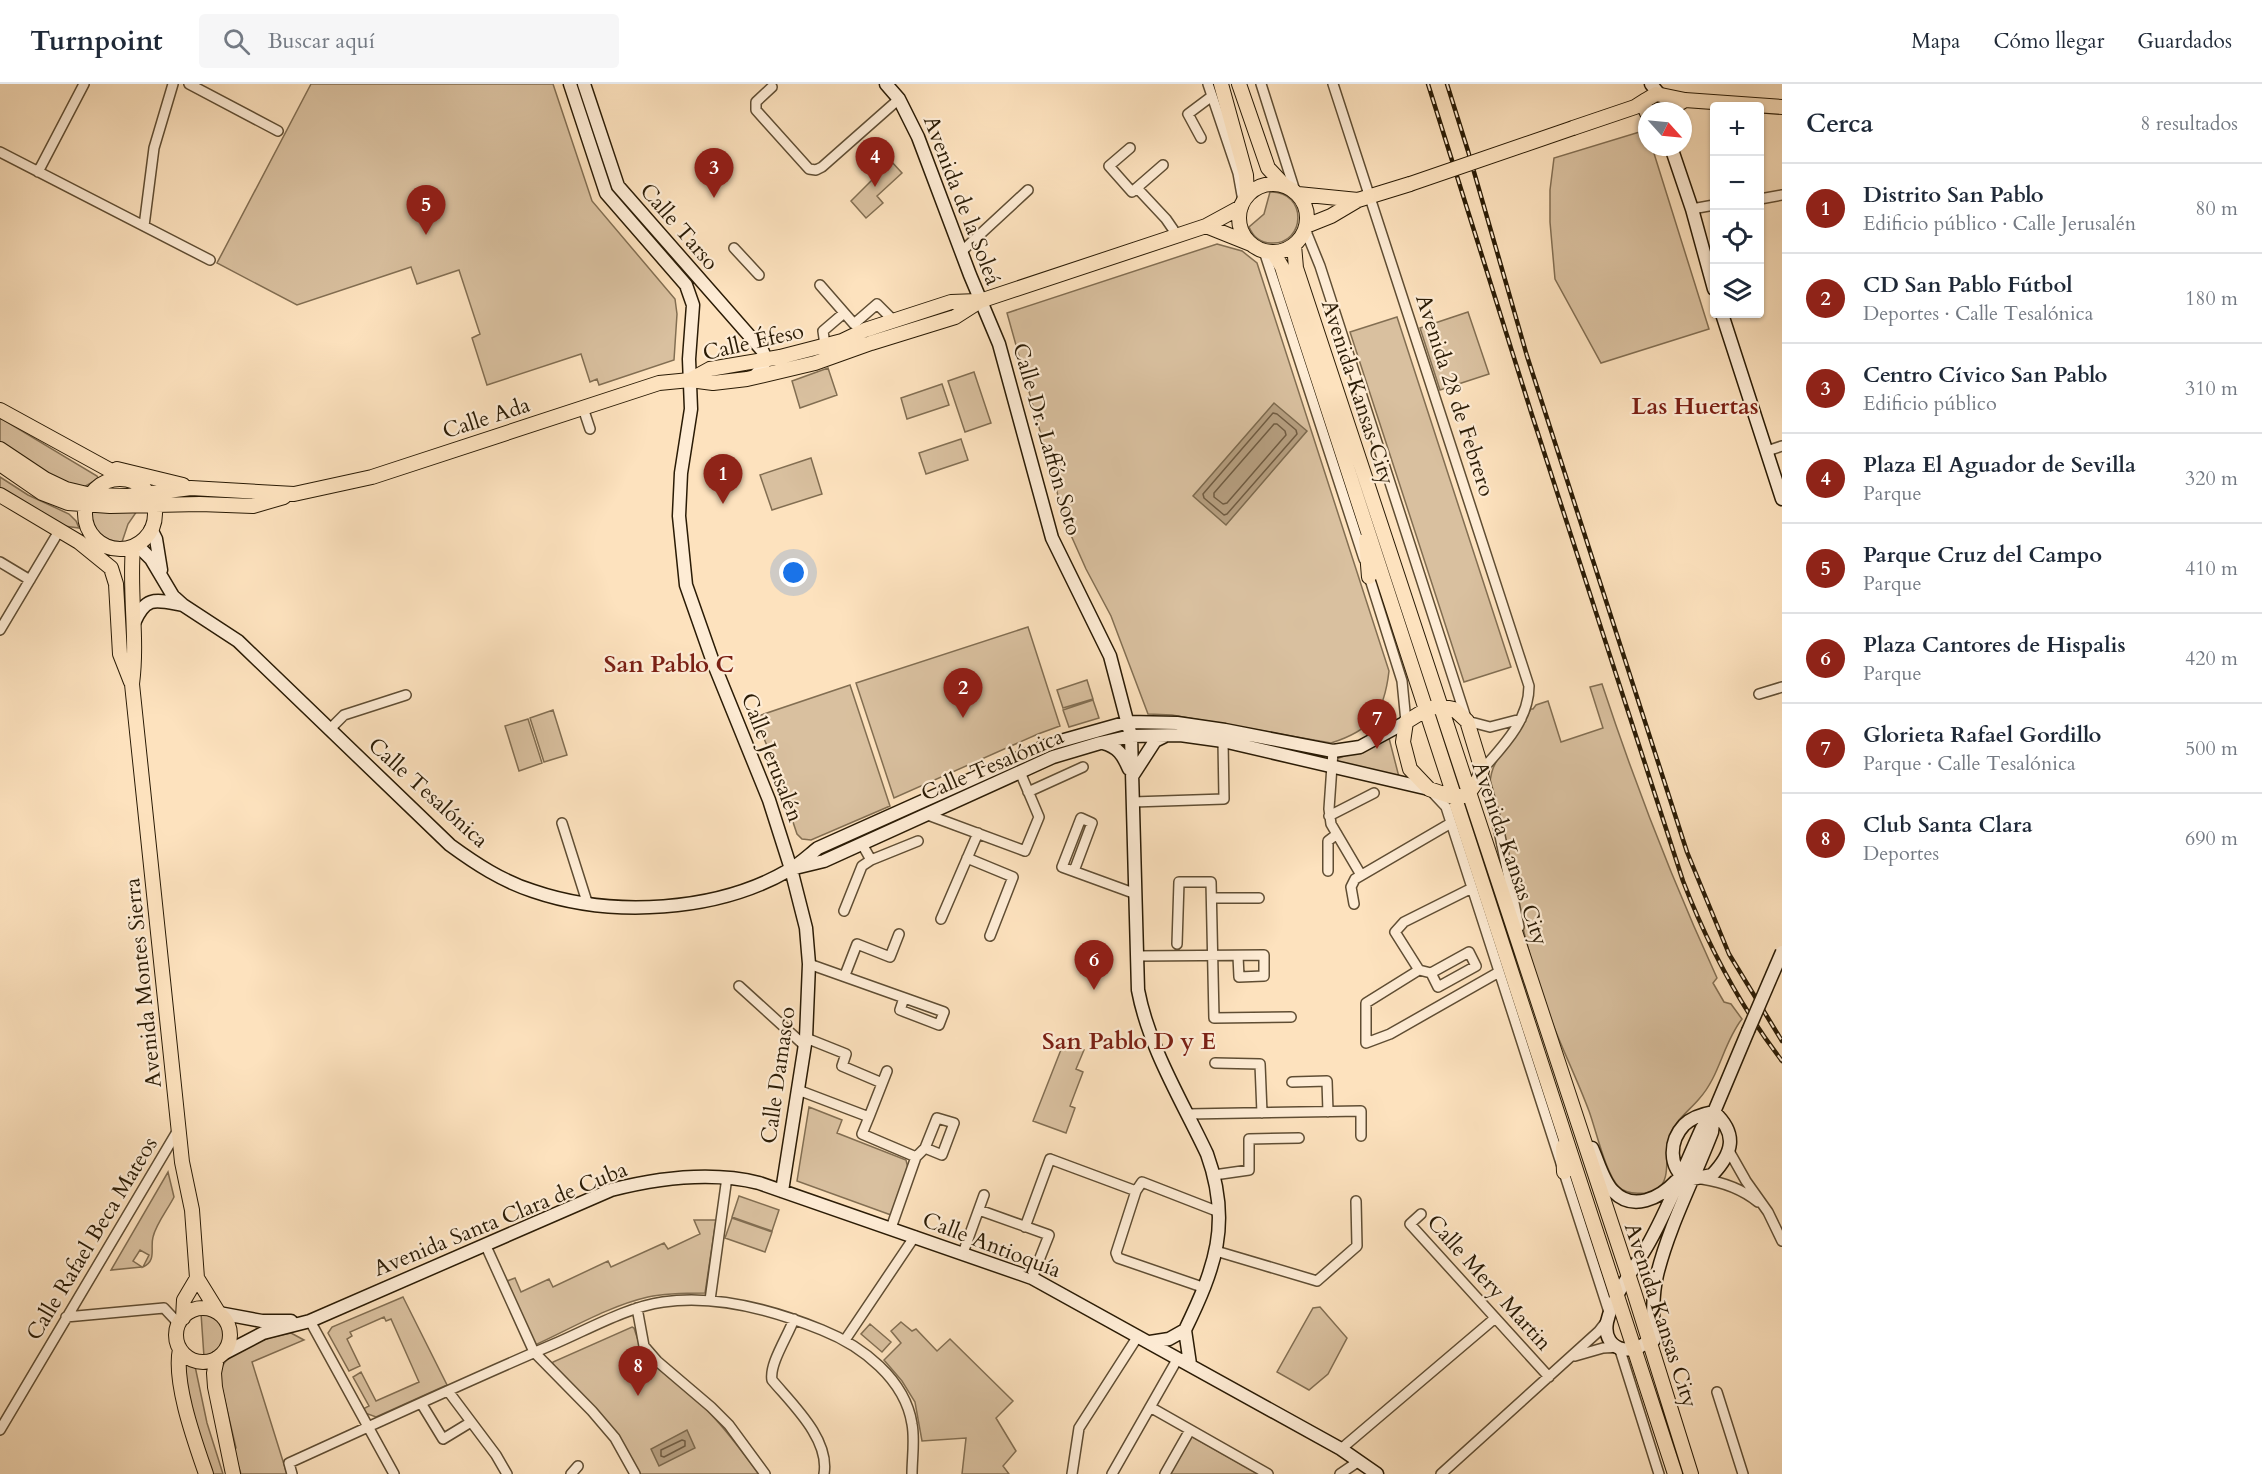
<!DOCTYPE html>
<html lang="es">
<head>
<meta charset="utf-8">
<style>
	:root { --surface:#fff; --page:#f6f6f7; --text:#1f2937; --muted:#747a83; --line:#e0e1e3; --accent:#8f2418 }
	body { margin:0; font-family:Cardo,serif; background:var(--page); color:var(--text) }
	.controls { position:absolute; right:18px; top:18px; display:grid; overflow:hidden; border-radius:6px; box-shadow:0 2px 4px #0004 }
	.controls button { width:54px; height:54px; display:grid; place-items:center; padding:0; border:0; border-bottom:2px solid var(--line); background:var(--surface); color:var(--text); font:30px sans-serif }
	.compass { position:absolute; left:1638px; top:18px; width:54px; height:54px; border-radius:50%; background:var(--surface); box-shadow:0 2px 4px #0004; rotate:117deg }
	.you { position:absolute; left:794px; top:489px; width:21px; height:21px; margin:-15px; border:4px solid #fff; border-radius:50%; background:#1a73e8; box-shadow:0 0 0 9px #1a73e833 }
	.badge { display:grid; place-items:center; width:39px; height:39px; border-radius:50%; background:var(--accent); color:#fff; font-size:20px; font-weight:700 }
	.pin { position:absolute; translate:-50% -50px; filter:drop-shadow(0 2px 3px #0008) }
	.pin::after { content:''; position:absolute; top:32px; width:21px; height:18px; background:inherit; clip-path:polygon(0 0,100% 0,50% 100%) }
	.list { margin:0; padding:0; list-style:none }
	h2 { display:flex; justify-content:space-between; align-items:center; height:78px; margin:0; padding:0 24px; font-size:26px }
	h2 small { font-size:20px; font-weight:400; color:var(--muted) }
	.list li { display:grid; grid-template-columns:39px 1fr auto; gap:18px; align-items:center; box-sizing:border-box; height:90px; padding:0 24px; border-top:2px solid var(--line) }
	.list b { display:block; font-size:22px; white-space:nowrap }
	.list p { margin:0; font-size:20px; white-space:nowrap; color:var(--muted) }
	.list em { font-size:20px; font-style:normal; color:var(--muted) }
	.icon { flex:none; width:33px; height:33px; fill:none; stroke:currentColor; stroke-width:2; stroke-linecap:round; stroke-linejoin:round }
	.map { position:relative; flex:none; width:1782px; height:1390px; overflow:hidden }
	header { display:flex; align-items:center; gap:36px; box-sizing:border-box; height:84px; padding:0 30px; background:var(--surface); border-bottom:2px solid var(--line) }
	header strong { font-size:28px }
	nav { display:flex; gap:33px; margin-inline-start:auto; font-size:21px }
	.search { width:420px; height:54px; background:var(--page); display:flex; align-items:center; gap:15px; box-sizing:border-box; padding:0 21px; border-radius:6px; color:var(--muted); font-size:22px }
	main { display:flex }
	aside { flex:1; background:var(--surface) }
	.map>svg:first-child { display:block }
	.green { fill:#d9c09f; stroke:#826e52; stroke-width:1.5 }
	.water { fill:#b59e7f; stroke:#7d6a4e; stroke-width:1.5 }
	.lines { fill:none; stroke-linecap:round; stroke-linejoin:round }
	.shore { stroke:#705c42; stroke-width:1.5 }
	.street-casing { stroke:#5f4d33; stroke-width:12 }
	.secondary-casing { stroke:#2a1b05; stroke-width:15 }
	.primary-casing { stroke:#2a1b05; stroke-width:16 }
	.street { stroke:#feecd5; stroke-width:9 }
	.secondary { stroke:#feecd5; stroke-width:12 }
	.primary { stroke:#fde2be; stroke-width:14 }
	.rail-casing { stroke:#2a1b05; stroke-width:4.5 }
	.rail { stroke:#feecd5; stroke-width:2; stroke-dasharray:7; stroke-linecap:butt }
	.secondary-bridge-casing { stroke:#2a1b05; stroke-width:15; stroke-linecap:butt }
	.primary-bridge-casing { stroke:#2a1b05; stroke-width:16; stroke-linecap:butt }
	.secondary-bridge { stroke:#feecd5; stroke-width:12 }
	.primary-bridge { stroke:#fde2be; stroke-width:14 }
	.labels { text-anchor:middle; stroke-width:4.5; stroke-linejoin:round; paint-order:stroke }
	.street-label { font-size:22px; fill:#2a1b05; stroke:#feecd5 }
	.neighbourhood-label { font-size:24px; font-weight:bold; fill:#7a1f14; stroke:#feecd5 }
</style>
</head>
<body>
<header>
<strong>Turnpoint</strong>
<div class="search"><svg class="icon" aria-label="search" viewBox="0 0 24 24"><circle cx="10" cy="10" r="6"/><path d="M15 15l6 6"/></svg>Buscar aquí</div>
<nav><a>Mapa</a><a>Cómo llegar</a><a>Guardados</a></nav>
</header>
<main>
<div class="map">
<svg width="1782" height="1390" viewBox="0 0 1782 1390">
	<rect width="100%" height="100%" fill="#fde2be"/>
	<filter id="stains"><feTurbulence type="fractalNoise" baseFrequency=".00333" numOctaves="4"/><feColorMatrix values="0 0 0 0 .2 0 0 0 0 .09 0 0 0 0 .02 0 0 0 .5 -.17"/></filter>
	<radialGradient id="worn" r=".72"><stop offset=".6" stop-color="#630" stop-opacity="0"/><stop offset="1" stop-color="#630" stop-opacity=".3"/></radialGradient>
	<path class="green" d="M311 0H553L592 117 675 215 677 230 674 276 599 301 597 295 590 298 581 270 487 301 472 254 480 250 459 186 417 200 411 183 297 221 217 179Z
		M1646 46 1647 63H1652L1709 245 1601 279 1555 195 1550 138V106L1554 74Z
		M891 77 902 89 877 112 883 119 866 134 851 117Z
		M1270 108C1308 107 1306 161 1271 159 1260 159 1253 152 1249 143L1264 130Z
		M1217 160 1242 167 1257 179 1389 587C1384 630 1372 646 1331 659L1172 631 1148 630 1111 532 1086 485 1066 440 1007 229Z
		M1468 228 1489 290 1440 306 1420 244Z
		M1397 233 1511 583 1464 598 1350 248Z
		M828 284 837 311 800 324 792 297Z
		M974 288 991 339 965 348 948 297Z
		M942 300 949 321 907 335 901 314Z
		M0 334 97 392 98 394C93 397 88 402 82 403 63 406 17 371 0 360Z
		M961 355 968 376 926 390 919 369Z
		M811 374 822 410 772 426 760 391Z
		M0 393 28 411 69 430 76 437 79 444 64 442 0 404Z
		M92 426 137 427 128 440 122 458C103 458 90 445 92 426Z
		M1028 543 1060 642 1038 650 894 714 856 599Z
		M1087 596 1093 615 1063 624 1057 606Z
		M1602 600C1635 700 1673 798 1717 894L1713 899 1724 918 1731 920 1742 935C1723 959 1720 992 1699 1015 1688 1028 1674 1037 1669 1054 1664 1070 1672 1096 1657 1105 1648 1111 1627 1111 1619 1103 1606 1091 1596 1046 1589 1027 1573 984 1550 941 1537 896 1518 832 1505 766 1490 701 1490 679 1504 667 1517 650 1522 642 1527 633 1531 625H1533L1536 621 1548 617 1561 658 1603 644 1590 603Z
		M850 601 890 722 811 756 802 755 797 750 770 669 755 633Z
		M1093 616 1099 634 1069 643 1063 626Z
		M553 626 567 671 544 678 530 634Z
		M528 635 542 679 519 687 505 642Z
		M1389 654 1399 693 1341 681 1334 676Z
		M1064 958 1084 966 1076 985 1083 988 1070 1022 1075 1024 1066 1049 1033 1037Z
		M809 1023 842 1036 837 1049 906 1076 908 1084 891 1131 797 1097Z
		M168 1088 174 1113C168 1125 156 1140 153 1153 150 1164 157 1177 143 1183L149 1171 140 1166 133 1177 142 1183 111 1186Z
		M739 1112 779 1126 772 1147 732 1133Z
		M732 1134 772 1148 765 1168 725 1154Z
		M694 1136H716L705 1209C686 1209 667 1209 648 1213 609 1222 572 1244 535 1261L507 1197 515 1194 521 1208 549 1195 553 1203 608 1177 611 1183 664 1159 668 1165 700 1150Z
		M403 1213 447 1301 376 1333 365 1329 363 1325 369 1322 353 1293 361 1288 376 1317 419 1298 391 1235 386 1237 384 1233 350 1248 352 1252 347 1255 360 1282 349 1287 328 1249 332 1243Z
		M1320 1223 1347 1254 1328 1290 1309 1306 1277 1288 1313 1224Z
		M201 1229 216 1234C231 1248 225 1269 204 1273Z
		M901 1238 912 1247 916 1245 937 1267 950 1255 1013 1317 996 1334 1016 1367 1003 1382 1009 1390H962L966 1354 922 1357 915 1318 902 1297 884 1276 901 1259 891 1247Z
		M870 1240 891 1258 882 1268 861 1250Z
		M632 1243 634 1244C645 1285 679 1297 706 1325 726 1345 742 1368 759 1390H640C618 1345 588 1315 552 1281L553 1278Z
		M291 1249 304 1256 252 1278 287 1390H241L233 1366 236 1364 220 1296C220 1289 221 1283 225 1278 239 1262 272 1252 291 1249Z
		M184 1276 195 1282 207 1339 223 1390H209L189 1319Z
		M1191 1352 1258 1390H1170Z"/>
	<path class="water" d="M1274 319 1307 347 1226 441 1193 412Z
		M687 1346 695 1364 659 1382 651 1365Z"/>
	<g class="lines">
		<path class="shore" d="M1273 329 1277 330 1296 346 1297 350 1227 430 1224 431 1204 414 1203 410Z
			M1274 340H1277L1285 347 1286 351 1227 419 1223 420 1214 413V409Z
			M682 1356 685 1357V1362L664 1373 661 1372V1366Z"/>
		<g class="street-casing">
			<path id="street" d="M189 0 278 47
				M1208 0 1238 89 1243 117
				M1261 0 1295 107
				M1333 0 1529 602C1529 636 1503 662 1482 686L1499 747 1519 843
				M772 3 756 18V26L809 85 816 86 822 83 899 15
				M1201 54 1188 30 1212 12
				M1130 64 1109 82 1132 108 1163 81
				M0 68 210 176
				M38 88 84 0
				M1137 104 1166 135 1177 151
				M1760 115 1782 111
				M1692 125 1714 121
				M144 142 154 64 173 0
				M1305 145 1320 182 1467 637 1490 643 1521 635
				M734 164 759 191
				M1264 167 1364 475
				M961 168 1028 106
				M820 201 854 240 877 220 894 237
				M825 261 823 247 844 229
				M583 324 590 345
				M1767 367 1782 362
				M0 478 30 496
				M1368 489 1402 597 1406 638
				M0 546 59 447
				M1759 610 1782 603
				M329 646 344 631 406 611
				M1333 667 1329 725 1331 740 1361 791
				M1028 708 1083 683
				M1432 708 1446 723 1609 1228V1234L1599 1247 1441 1390
				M1133 718 1224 715 1223 657
				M928 731 1025 767 1039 733 1020 688
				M1329 732 1374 709
				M562 739 588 821
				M862 760 871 776 918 757
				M967 774 1013 793 990 852
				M1074 787 1092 739 1081 734 1062 783 1136 810
				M1328 787V757L1337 750
				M1212 814H1259
				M1354 820 1351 803 1355 795 1451 739
				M844 827 862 782 871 776
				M941 835 978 749
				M1177 860 1179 798H1211L1214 934 1291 933
				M1469 868 1476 882 1438 903 1431 889Z
				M1137 872 1264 871V892L1239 893 1238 872
				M809 880 944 928 939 941 900 926 904 914
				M1419 886 1395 848 1404 838 1472 804
				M1431 889 1419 886 1366 919V959L1390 950 1499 888
				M845 891 857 860 890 873 899 850
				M739 902 805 962
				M806 954 846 970 842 982 882 999
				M1215 979 1260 980 1262 1029
				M1292 998 1327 997 1328 1028
				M798 1006 869 1033 862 1050 916 1073
				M1188 1030 1361 1027V1052
				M869 1033 887 987
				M1729 1067 1746 1097 1768 1128 1782 1157
				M1214 1091 1249 1086V1055L1299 1054
				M1702 1095C1722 1098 1742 1105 1758 1118
				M979 1126 1049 1151 1032 1194
				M1421 1130 1410 1140 1549 1293
				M1025 1143 1050 1075 1136 1107
				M891 1144 916 1073 925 1064 937 1034 954 1039 942 1071 925 1064
				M485 1160 534 1268 592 1327 615 1354 635 1390
				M1216 1167 1317 1197 1357 1162 1356 1117
				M963 1169 984 1111
				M1205 1204 1118 1174 1116 1169 1136 1107 1142 1098 1219 1128
				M710 1216 727 1093
				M637 1224 644 1262 657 1277 711 1323 729 1341 765 1390
				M66 1233 164 1224 179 1240
				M794 1235C788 1252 769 1280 772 1296 792 1320 830 1355 824 1390
				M310 1237 394 1390
				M845 1256 915 1152
				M1575 1272 1603 1264 1619 1263 1659 1390
				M448 1307 496 1371 507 1390
				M1717 1308 1743 1390
				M421 1319 443 1355 471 1338
				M1150 1323 1268 1390
				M0 1346 178 1046
				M1341 1365 1494 1235
				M292 1390 289 1379C377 1339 465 1298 554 1260 587 1246 627 1223 663 1218 717 1210 773 1226 822 1246 862 1262 905 1295 912 1340 915 1356 912 1374 912 1390
				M571 1390 578 1382
				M1072 1390 1079 1344 1138 1252
				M1112 1390 1178 1274
				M1165 1390 1190 1346
				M1340 1390 1359 1377"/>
		</g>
		<g class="secondary-casing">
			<path id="secondary" d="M570 0 606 109 686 201 693 221 689 275 691 325 681 389 679 432 686 501 713 578 769 716 791 785 806 844 809 880 806 954 782 1107
				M584 0 618 102 762 266 766 275 762 284 754 293
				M886 0 899 15 918 53 970 191 999 260 1052 454 1110 572 1131 652 1138 906C1149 964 1182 1017 1207 1070 1232 1139 1215 1184 1185 1246
				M1651 0 1659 10
				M1671 63 1692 125 1714 205
				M1722 230 1782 415
				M151 445 156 455 161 486
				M137 461 151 475 173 512 183 521 238 557 450 761C476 780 502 797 533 807 612 834 717 828 789 786 800 780 809 771 818 764L1050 660 1128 638 1177 639 1225 646 1333 667 1360 663 1406 638
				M134 539C146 511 156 516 183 521
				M1103 659C1118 663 1123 671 1129 685
				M1133 691 1155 657 1165 652
				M795 784 824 777 1053 673 1100 659 1131 652 1180 651 1223 657 1429 705
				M1714 1028C1738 1050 1733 1069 1712 1091L1687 1096C1668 1083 1669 1057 1684 1041 1692 1033 1703 1030 1714 1028Z
				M1592 1064C1598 1077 1603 1097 1613 1107 1633 1128 1660 1114 1676 1097
				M219 1229 262 1237H291
				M1185 1246 1190 1280
				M1654 1248C1640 1276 1601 1269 1607 1238 1614 1208 1636 1183 1650 1157 1670 1121 1685 1081 1702 1044L1714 1028 1748 947
				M1654 1256C1653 1235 1652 1212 1657 1191 1669 1142 1694 1095 1712 1048L1714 1029
				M1150 1258 1169 1255 1185 1246
				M221 1271 263 1249 310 1237 611 1106C658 1094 711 1087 759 1099L1032 1194 1341 1365 1377 1390"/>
		</g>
		<g class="primary-casing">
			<path id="primary" d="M1221 0 1246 91 1247 111
				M1239 0 1268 84 1284 101
				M1668 26 1685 16
				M1647 29 1645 24 1646 16 1656 10 1685 16 1782 23
				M1573 44 1635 23 1646 16
				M1239 134a34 34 0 1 1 68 0a34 34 0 1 1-68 0Z
				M1298 110 1358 116
				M1206 142 1251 160
				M1306 142 1331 132 1358 116 1410 100
				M1294 161 1296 184 1634 1208 1691 1390
				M1273 168 1282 183 1286 196 1675 1390
				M690 296 710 285 780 273 842 257 865 246 951 218 978 217
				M0 326 126 395
				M0 365 45 395 66 405 91 411 128 412 191 404 294 410 372 393 659 299 690 296 713 299 747 295 815 279 871 259 955 233 980 217 1206 142 1241 123
				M0 380 42 409 68 419 110 422 200 420 253 422 284 413
				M117 385 183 401
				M85 430a35 35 0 1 1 70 0a35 35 0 1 1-70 0Z
				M0 411 79 458 111 484 116 500 120 570 131 598
				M1366 456 1369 493
				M133 463C129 509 138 554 132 600L182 1078 192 1126 197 1194 218 1228
				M1440 622 1454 625 1467 637 1482 686 1478 696 1468 710 1456 714 1429 705 1410 685 1403 658 1406 638 1427 625Z
				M1563 1063 1564 1088
				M176 1251a27 27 0 1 1 54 0a27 27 0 1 1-54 0Z
				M183 1234 184 1216 197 1194
				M180 1265C173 1298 195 1358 206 1390
				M217 1274 214 1289 215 1303 233 1390"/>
		</g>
		<use href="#street" class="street"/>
		<use href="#secondary" class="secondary"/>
		<use href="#primary" class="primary"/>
		<g class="rail-casing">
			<path id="rail" d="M1428 0 1532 331 1683 797C1708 862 1740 922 1782 977
				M1447 0 1468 67 1527 272 1687 768 1729 870 1782 957"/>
		</g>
		<use href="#rail" class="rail"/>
		<g class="secondary-bridge-casing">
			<path id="secondary-bridge" d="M1748 947 1782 868"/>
		</g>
		<g class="primary-bridge-casing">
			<path id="primary-bridge" d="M1410 100 1573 44"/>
		</g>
		<use href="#secondary-bridge" class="secondary-bridge"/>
		<use href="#primary-bridge" class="primary-bridge"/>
	</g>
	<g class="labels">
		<g class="street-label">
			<text transform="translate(963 116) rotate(69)" y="8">Avenida de la Soleá</text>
			<text transform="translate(680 142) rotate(49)" y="8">Calle Tarso</text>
			<text transform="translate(753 257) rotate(-13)" y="8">Calle Éfeso</text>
			<text transform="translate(1359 308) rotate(72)" y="8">Avenida Kansas City</text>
			<text transform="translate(1456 311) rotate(72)" y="8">Avenida 28 de Febrero</text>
			<text transform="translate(486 333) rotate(-18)" y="8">Calle Ada</text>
			<text transform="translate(1048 355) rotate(74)" y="8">Calle Dr. Laffón Soto</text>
			<text transform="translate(773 673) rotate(69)" y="8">Calle Jerusalén</text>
			<text transform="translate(992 680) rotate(-23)" y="8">Calle Tesalónica</text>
			<text transform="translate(429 708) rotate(42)" y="8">Calle Tesalónica</text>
			<text transform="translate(1511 769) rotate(71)" y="8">Avenida Kansas City</text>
			<text transform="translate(142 899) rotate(-96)" y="8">Avenida Montes Sierra</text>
			<text transform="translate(777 991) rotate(-82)" y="8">Calle Damasco</text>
			<text transform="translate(500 1134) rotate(-22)" y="8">Avenida Santa Clara de Cuba</text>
			<text transform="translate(91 1154) rotate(-59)" y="8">Calle Rafael Beca Mateos</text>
			<text transform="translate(992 1160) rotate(21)" y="8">Calle Antioquía</text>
			<text transform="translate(1490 1198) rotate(48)" y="8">Calle Mery Martin</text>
			<text transform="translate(1662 1231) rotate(72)" y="8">Avenida Kansas City</text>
		</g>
		<g class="neighbourhood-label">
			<text x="1695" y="330">Las Huertas</text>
			<text x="669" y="588">San Pablo C</text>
			<text x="1129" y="965">San Pablo D y E</text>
		</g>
	</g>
	<rect width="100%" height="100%" filter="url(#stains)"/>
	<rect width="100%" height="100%" fill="url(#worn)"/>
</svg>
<div class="controls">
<button>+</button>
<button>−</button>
<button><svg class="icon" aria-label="locate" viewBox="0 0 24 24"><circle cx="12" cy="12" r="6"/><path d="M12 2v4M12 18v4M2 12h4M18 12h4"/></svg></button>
<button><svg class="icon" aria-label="layers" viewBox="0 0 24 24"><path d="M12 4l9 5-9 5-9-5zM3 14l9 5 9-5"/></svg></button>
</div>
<svg class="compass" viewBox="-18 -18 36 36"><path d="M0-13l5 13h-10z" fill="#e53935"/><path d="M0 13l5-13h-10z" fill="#747a83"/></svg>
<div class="you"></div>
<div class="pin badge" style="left:723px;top:420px">1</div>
<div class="pin badge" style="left:963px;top:634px">2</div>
<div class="pin badge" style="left:714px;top:114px">3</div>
<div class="pin badge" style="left:875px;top:103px">4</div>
<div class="pin badge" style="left:426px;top:151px">5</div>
<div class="pin badge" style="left:1094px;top:906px">6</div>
<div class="pin badge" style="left:1377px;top:665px">7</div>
<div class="pin badge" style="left:638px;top:1312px">8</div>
</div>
<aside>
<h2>Cerca<small>8 resultados</small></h2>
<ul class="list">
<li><span class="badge">1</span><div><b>Distrito San Pablo</b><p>Edificio público · Calle Jerusalén</p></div><em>80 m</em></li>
<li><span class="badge">2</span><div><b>CD San Pablo Fútbol</b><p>Deportes · Calle Tesalónica</p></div><em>180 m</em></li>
<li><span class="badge">3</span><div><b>Centro Cívico San Pablo</b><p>Edificio público</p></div><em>310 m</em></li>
<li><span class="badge">4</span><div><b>Plaza El Aguador de Sevilla</b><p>Parque</p></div><em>320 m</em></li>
<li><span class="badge">5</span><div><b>Parque Cruz del Campo</b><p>Parque</p></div><em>410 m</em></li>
<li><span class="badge">6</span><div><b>Plaza Cantores de Hispalis</b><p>Parque</p></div><em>420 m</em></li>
<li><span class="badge">7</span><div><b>Glorieta Rafael Gordillo</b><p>Parque · Calle Tesalónica</p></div><em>500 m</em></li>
<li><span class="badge">8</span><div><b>Club Santa Clara</b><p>Deportes</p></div><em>690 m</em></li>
</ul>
</aside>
</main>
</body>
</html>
